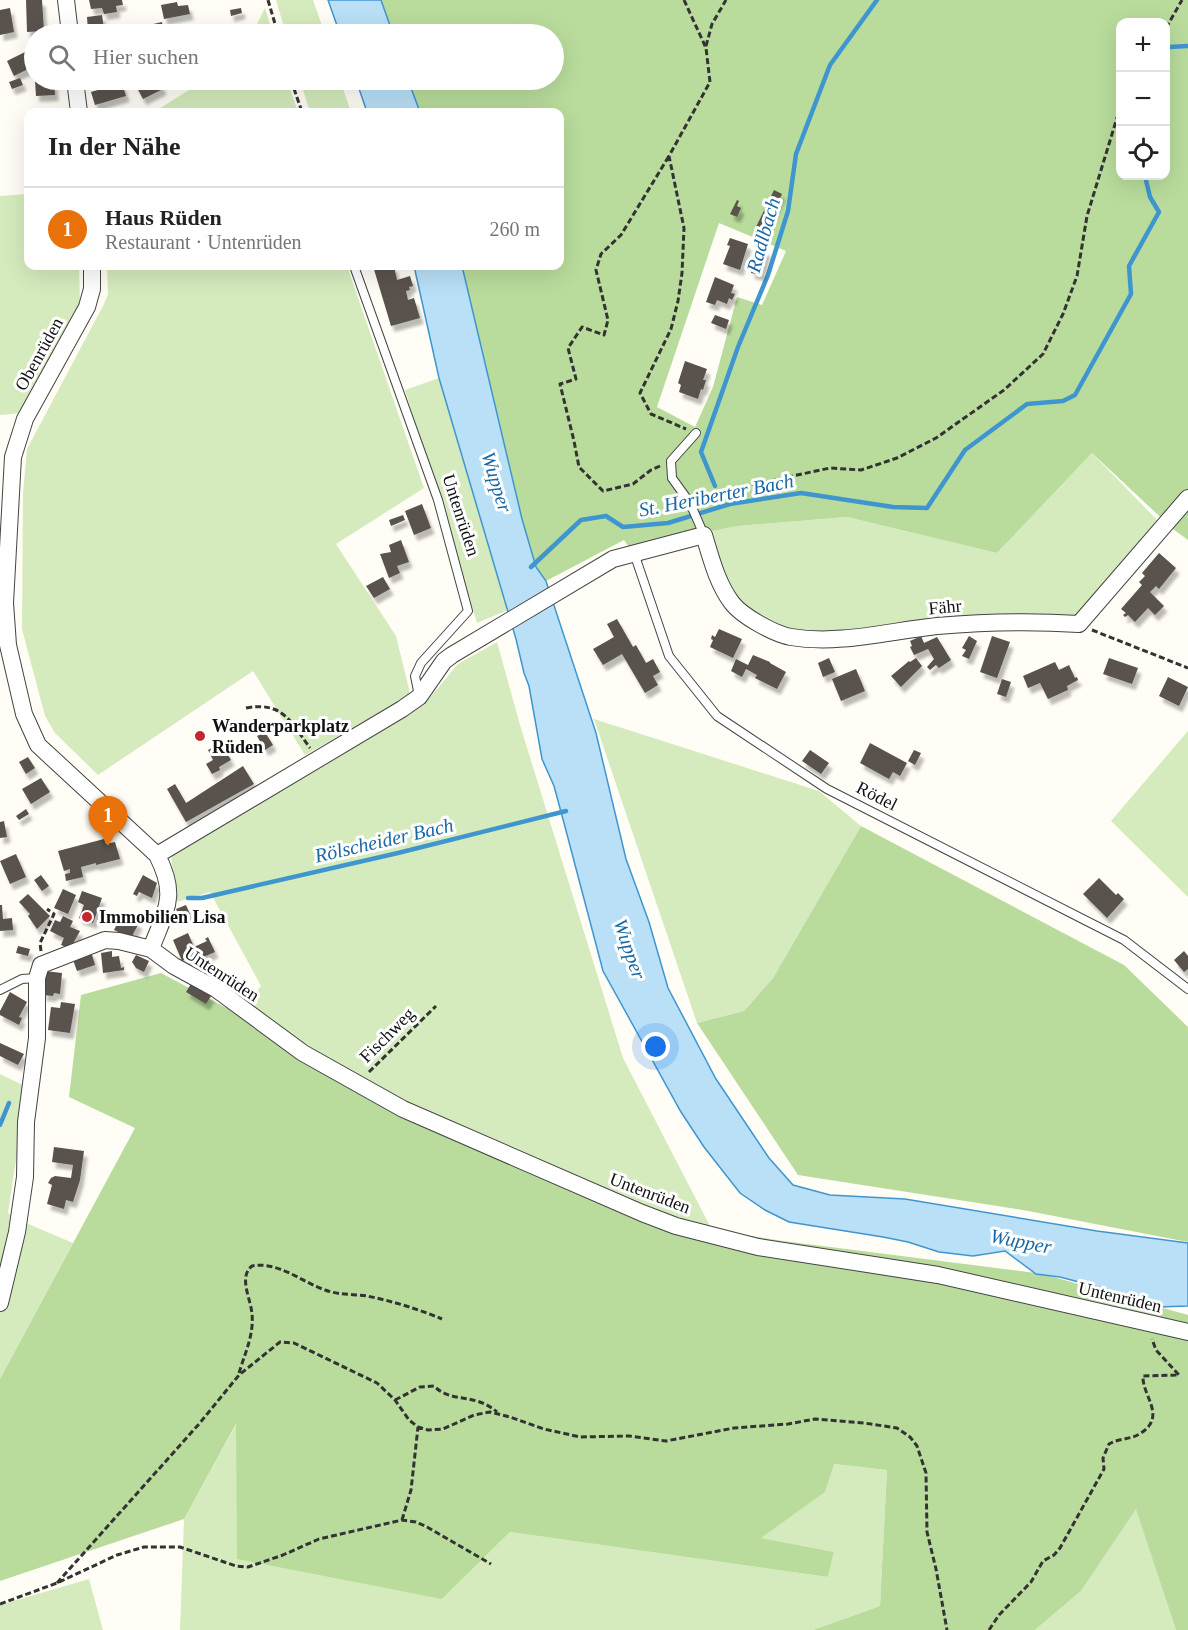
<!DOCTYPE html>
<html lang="de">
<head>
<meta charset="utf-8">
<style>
	:root { --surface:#fff; --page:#f6f6f6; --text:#222; --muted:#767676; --line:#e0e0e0; --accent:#c4262e }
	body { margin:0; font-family:"Times New Roman",serif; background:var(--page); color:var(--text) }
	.controls { position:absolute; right:18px; top:18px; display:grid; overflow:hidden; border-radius:12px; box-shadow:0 6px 24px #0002 }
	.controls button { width:54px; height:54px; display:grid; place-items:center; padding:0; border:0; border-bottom:2px solid var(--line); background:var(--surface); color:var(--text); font:30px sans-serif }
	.you { position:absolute; left:656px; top:1047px; width:21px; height:21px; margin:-15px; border:4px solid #fff; border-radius:50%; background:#1a73e8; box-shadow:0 0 0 9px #1a73e833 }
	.badge { display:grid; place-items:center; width:39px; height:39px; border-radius:50%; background:var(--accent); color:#fff; font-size:20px; font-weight:700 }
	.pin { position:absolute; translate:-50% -50px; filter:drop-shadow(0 2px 3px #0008) }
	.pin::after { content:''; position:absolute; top:32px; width:21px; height:18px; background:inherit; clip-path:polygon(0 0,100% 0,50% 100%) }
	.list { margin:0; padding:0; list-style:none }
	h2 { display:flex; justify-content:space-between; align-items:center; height:78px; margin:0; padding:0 24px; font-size:26px }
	h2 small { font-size:20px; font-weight:400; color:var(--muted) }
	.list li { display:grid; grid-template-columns:39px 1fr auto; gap:18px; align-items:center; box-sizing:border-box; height:84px; padding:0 24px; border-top:2px solid var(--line) }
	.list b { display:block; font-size:22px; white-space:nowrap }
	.list p { margin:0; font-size:20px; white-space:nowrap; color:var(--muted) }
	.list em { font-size:20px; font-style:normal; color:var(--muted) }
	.icon { flex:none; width:33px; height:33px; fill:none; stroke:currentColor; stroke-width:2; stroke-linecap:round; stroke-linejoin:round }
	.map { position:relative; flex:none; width:1188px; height:1630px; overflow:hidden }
	.search { position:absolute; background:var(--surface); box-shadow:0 6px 24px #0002; left:24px; top:24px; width:540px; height:66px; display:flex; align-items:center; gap:15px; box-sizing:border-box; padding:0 21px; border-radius:33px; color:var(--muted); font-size:22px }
	.panel { position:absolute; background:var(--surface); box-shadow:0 6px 24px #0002; left:24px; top:108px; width:540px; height:162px; border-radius:12px }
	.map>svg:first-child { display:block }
	.green { fill:#d5ebbd }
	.forest { fill:#b9dc9c; fill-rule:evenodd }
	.water { fill:#b9e0f7; stroke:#3f96cf; stroke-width:1.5 }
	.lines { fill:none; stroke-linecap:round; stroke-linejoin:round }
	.stream { stroke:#3f96cf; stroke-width:4.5 }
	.building { fill:#5a524d; filter:url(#shadow) }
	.lane-casing { stroke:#444; stroke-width:10 }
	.street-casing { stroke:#444; stroke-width:18 }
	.path { stroke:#333; stroke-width:3; stroke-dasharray:6 3; stroke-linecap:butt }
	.lane { stroke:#fff; stroke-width:8 }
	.street { stroke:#fff; stroke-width:16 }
	.poi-dot { fill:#c4262e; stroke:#fff; stroke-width:2 }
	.labels { text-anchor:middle; stroke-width:6; stroke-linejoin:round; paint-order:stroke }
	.street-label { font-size:18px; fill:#111; stroke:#fff }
	.poi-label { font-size:18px; font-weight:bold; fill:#111; stroke:#fff; text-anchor:start }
	.water-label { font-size:20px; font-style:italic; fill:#1768a6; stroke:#fff }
</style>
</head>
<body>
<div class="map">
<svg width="1188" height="1630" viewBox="0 0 1188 1630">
	<defs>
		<filter id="shadow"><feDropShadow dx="3.5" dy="6" stdDeviation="1.5" flood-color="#0004"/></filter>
	</defs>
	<rect width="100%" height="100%" fill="#fffdf5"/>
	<path class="green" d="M276 0H313L325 34H286Z
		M265 8 273 34H252Z
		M201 80H287L298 112H154L192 88Z
		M300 80H340L351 112H310Z
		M28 194V266H79L80 302 22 413 0 415V196Z
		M107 266H347L424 488 336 544 396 636 409 689V696L305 755 253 671 98 775 55 733 45 716 22 629 23 493 27 449 104 304 108 294Z
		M439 378 508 610 477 623 405 390Z
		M1092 453 1158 521 1075 617 841 633 795 634 741 604 725 580 706 532 738 526 847 517 997 553Z
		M497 642 520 725 623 1058 712 1230 678 1221 369 1085 246 1005 261 986 210 892 177 902 171 855 427 701 458 664Z
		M594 719 819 791 861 826 773 978 744 1011 697 1023Z
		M1188 731V897L1111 821Z
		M0 1074 27 1087 8 1213 26 1223 73 1243 0 1379Z
		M237 1423 442 1599 510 1532 828 1577 834 1552 760 1538 825 1492 833 1464 887 1470 880 1606 813 1630H180L184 1519Z
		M1136 1508 1176 1630H1035L1081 1591Z
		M89 1579 103 1630H0V1605Z"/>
	<path class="forest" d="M381 0H1188V540L1173 529 1092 453 997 553 847 517 738 526 629 547 624 540 546 581 536 567 522 519 462 266H560V112H420L408 80H554V34H393ZM1120 22H1166V176H1120ZM719 223 786 251 762 305 737 297 713 387 695 427 657 407Z
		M861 826 1124 965 1188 1027V1242L1023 1210 798 1175 697 1023 744 1011 773 978Z
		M161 973 524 1167 712 1230 783 1241 1043 1274 1188 1315V1630H1176L1136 1509 1081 1591 1035 1630H813L880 1606 887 1470 834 1464 825 1492 761 1538 834 1552 828 1577 510 1532 442 1599 237 1559 236 1424 184 1519 0 1581V1379L135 1128 69 1097 81 995Z"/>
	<path class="water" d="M328 0H381L393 34H340Z
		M356 80H408L420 112H367Z
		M414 266H462L522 519 536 567 546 581 596 733 626 859 649 922 668 988 716 1079 769 1158 793 1185 830 1195 905 1199 1097 1231 1188 1243V1306L1158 1307 1113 1291 1060 1277 1036 1274 1005 1251 973 1256 939 1252 908 1242 883 1237 789 1222 765 1210 740 1193 704 1147 681 1112 603 971 564 823 554 786 542 759 529 686 524 673 516 639 439 378Z"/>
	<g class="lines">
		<path class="stream" d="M1166 54 1169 47 1188 46
			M715 486 701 452 738 347 768 275 788 211 796 154 830 65 877 0
			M531 567 581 520 606 516 623 527 668 523 730 504 801 493 893 507 927 508 965 450 1027 404 1063 401 1075 395 1131 294 1129 266 1159 212 1150 197 1145 176
			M188 898H202L398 853 566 811
			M0 1125 9 1103"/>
	</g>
	<path class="building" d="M26 0H42L44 31 27 32Z
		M89 0H122L123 5 116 6 117 12 104 14 102 8 91 9Z
		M177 2 178 6 188 5 190 14 164 19 161 5Z
		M10 8 14 32 0 35V10Z
		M241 8 242 13 231 16 230 10Z
		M102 15 104 29 88 31 87 17Z
		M162 22 164 33 151 34 149 25Z
		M110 30 111 34H90V33Z
		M25 52 32 67 14 76 7 61Z
		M20 78 23 85 12 89 9 82Z
		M35 80H54L55 95 36 96Z
		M133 80H159L163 89 143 99Z
		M122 83 126 96 95 105 91 92Z
		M774 190 782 194 759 243 754 241 758 228 756 227Z
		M737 200 739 201 737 206 741 208 737 217 730 214Z
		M730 238 748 244 740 270 723 264 730 246 727 245Z
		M756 248 767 250 761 275 751 273Z
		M373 266H394L397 280 410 276 413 286 409 287 410 290 406 291 408 300 414 298 420 318 391 326Z
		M715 277 734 285 731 293 735 294 732 300 729 298 727 304 717 300 715 305 706 302Z
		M715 315 729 320 726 329 711 323Z
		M685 361 707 369 703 380H706L703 390 701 389 698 399 679 392 681 385 678 383Z
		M422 504 431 528 414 535 405 511Z
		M403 515 405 520 391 526 389 520Z
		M401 540 409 562 397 566 400 573 389 578 380 554 391 552 389 545Z
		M1159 553 1176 568 1159 589 1156 586 1150 592 1164 606 1155 615 1148 608 1135 622 1128 615 1125 617 1123 615 1126 613 1121 609 1142 585 1139 582 1145 576 1142 573Z
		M383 577 390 589 374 598 366 586Z
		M617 619 633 647 636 645 646 663 653 659 660 672 653 676 658 685 645 693 622 654 603 665 593 649 614 637 607 624Z
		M719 629 742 639 733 658 710 647 713 640 711 639 712 635 715 637Z
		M921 636 924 643 937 637 951 660 939 668 936 665 930 670 927 667 934 659 928 649 914 655 910 647 912 646 910 641Z
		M969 636 977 641 969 659 962 656 966 650 962 648Z
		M992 636 1010 642 997 678 980 672Z
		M753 655 770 662V663L786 672 777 689 755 678 757 675 746 669 742 677 731 671 736 659 748 665Z
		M829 658 835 672 823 677 818 663Z
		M916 658 922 666 901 687 891 676 909 661 910 662Z
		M1109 658 1138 668 1132 684 1103 674Z
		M1055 662 1059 670 1069 665 1075 678 1077 677 1078 680 1067 686 1068 690 1048 699 1040 683 1028 688 1023 676Z
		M856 669 865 691 841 701 832 679Z
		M1168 677 1188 687 1179 706 1159 696Z
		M1002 679 1011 682 1006 697 997 694Z
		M265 732 273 745 265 750 257 736Z
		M221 743 231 760 219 767 220 770 212 774 206 764 213 760 208 750Z
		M870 743 907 763 900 776 893 772 889 779 860 763Z
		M810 750 829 763 821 774 802 761Z
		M914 750 921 753 915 765 908 761Z
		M28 757 35 768 26 774 19 762Z
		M243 766 254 784 186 822 167 789 175 784 186 803Z
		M41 778 50 792 31 804 22 789Z
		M26 809 29 814 19 820 16 816Z
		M4 821 7 837 0 838V822Z
		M104 839 106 844 115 842 120 859 96 865V863L81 867 83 877 66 881 65 874 70 873V869L64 871 58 851Z
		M16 854 26 877 10 884 0 861Z
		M41 875 49 886 42 891 34 880Z
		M143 875 157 883 152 898 139 892 137 896 133 894Z
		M1099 878 1116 895 1118 893 1124 899 1107 918 1083 894Z
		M63 889 76 895 68 914 54 908Z
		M82 891 102 898 93 923 79 918 84 905 78 902Z
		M28 894 50 916 37 929 28 916 30 914 19 902Z
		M0 905H2L3 919 12 918 13 930 0 931Z
		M186 905 190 914 180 918 176 909Z
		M122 914 139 923 131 938 114 930Z
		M63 916 73 921 70 927 80 931 70 949 61 945 64 938 50 931 55 920 60 922Z
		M188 933 194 947 207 941 205 939 208 937 215 952 199 959 197 955 182 961 173 940Z
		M18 946 30 949 28 956 16 953Z
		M91 951 95 965 77 971 72 957Z
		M112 951V957L119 956 121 968 124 967V970L103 973 101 953Z
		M1184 951 1188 956V969L1184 972 1174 960Z
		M136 955 149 961 144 972 136 968 132 962Z
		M45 971 62 973 60 994 54 993 53 996 43 995Z
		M192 982 213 997 211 996 206 1004 186 992Z
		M10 992 27 1002 19 1017 22 1018 19 1025 0 1015V1011Z
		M61 1002 75 1004 70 1033 48 1030 51 1007 60 1008Z
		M0 1043 24 1054 18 1065 0 1056Z
		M54 1147 84 1151 80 1180 73 1202 66 1200 64 1209 47 1204 52 1185 48 1183 51 1178 55 1176 71 1178 73 1165 52 1162Z"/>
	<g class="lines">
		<g class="lane-casing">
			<path id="lane" d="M354 266 438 500 468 611 421 663 415 676 419 696
				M696 433 671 461 672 478 690 503 704 535
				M634 553 669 656 717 716 827 789 1124 940 1188 989
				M0 990 22 979 37 978"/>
		</g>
		<g class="street-casing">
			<path id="street" d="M66 0 70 34
				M75 80 79 112
				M92 266V289L87 307 25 419 13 457 5 603 8 645 24 714 38 745 157 855C178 896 166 909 151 949
				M157 855 402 709 419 697 444 661 452 655 613 559 704 535C711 558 717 583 732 603 742 616 774 634 791 637 839 645 889 631 937 626 984 622 1032 621 1079 624L1188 498
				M0 1303 17 1232 25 1177 26 1122 37 1038V978L41 965 105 940 119 941 151 949 174 966 216 989 303 1053 403 1109 642 1213 676 1226 758 1247 938 1275 1188 1332"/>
		</g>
		<path class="path" d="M268 0 278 34
			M684 0 706 48 710 82 669 156 684 228 682 273 678 301 671 329 640 393 651 414 686 429
			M1166 28 1182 0
			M706 46 712 24 726 0
			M291 80 302 112
			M660 466 651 470 633 484 603 491 579 467 574 441 560 384 576 379 568 348 582 327 604 335 608 320 596 270 601 254 621 235 669 156
			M700 499 727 490 830 468 861 470 897 458 936 438 1004 390 1043 354 1063 314 1077 276 1087 216 1120 108
			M1092 630 1188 668
			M246 708C283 701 291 722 310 748
			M41 951 40 943 54 914 47 909
			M369 1072 436 1006
			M239 1373C245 1353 254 1335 252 1314 251 1299 238 1277 252 1266 278 1261 302 1282 325 1290 338 1295 353 1294 367 1296 392 1301 418 1309 442 1319
			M395 1400 420 1387 434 1386C452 1404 474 1392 497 1412
			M402 1520 411 1490 418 1427
			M57 1583 199 1424 239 1375 280 1342 294 1343 377 1383 395 1400 409 1420 418 1427 428 1430 443 1429 474 1415 490 1412 510 1417 544 1429 580 1437 629 1436 666 1441 734 1428 788 1424 815 1419 864 1423 897 1428 910 1437 917 1446 926 1473 927 1532 936 1569 947 1630
			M0 1604 57 1583 117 1555 144 1547H180L236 1566 248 1567 283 1555 319 1539 402 1520 416 1522 427 1527 491 1564
			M989 1630 999 1615 1031 1582 1043 1561 1054 1555 1060 1548 1104 1469 1103 1458 1109 1444C1119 1438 1131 1440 1141 1433 1167 1416 1142 1396 1143 1376L1179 1375 1156 1350 1152 1339"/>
		<use href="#lane" class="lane"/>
		<use href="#street" class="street"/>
	</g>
	<g class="poi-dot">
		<circle cx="200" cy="736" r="6"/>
		<circle cx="87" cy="917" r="6"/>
	</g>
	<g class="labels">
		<g class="street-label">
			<text transform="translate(39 354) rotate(-61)" y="6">Obenrüden</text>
			<text transform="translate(461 515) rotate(72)" y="6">Untenrüden</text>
			<text transform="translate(945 607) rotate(-5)" y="6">Fähr</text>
			<text transform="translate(877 796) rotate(27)" y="6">Rödel</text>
			<text transform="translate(222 974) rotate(33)" y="6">Untenrüden</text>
			<text transform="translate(387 1035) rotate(-45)" y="6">Fischweg</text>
			<text transform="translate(650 1193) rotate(21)" y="6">Untenrüden</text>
			<text transform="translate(1120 1297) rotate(13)" y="6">Untenrüden</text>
		</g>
		<g class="poi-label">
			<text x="212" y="732">Wanderparkplatz<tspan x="212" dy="21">Rüden</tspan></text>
			<text x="99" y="923">Immobilien Lisa</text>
		</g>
		<g class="water-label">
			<text transform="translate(763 235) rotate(-74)" y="7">Radlbach</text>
			<text transform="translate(497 482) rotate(73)" y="7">Wupper</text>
			<text transform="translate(716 495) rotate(-11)" y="7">St. Heriberter Bach</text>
			<text transform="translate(384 840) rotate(-13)" y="7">Rölscheider Bach</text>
			<text transform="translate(630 949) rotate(71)" y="7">Wupper</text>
			<text transform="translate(1021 1241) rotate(11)" y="7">Wupper</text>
		</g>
	</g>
</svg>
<div class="controls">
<button>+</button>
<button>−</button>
<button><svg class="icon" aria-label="locate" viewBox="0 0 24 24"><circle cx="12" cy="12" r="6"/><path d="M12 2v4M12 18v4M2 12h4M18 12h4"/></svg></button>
</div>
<div class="you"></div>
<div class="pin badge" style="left:108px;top:846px;background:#e8710a">1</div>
<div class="search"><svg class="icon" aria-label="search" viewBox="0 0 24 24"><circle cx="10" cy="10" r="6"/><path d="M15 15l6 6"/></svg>Hier suchen</div>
<section class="panel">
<h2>In der Nähe<small></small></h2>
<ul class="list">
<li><span class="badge" style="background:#e8710a">1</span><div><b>Haus Rüden</b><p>Restaurant · Untenrüden</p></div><em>260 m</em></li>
</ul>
</section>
</div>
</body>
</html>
